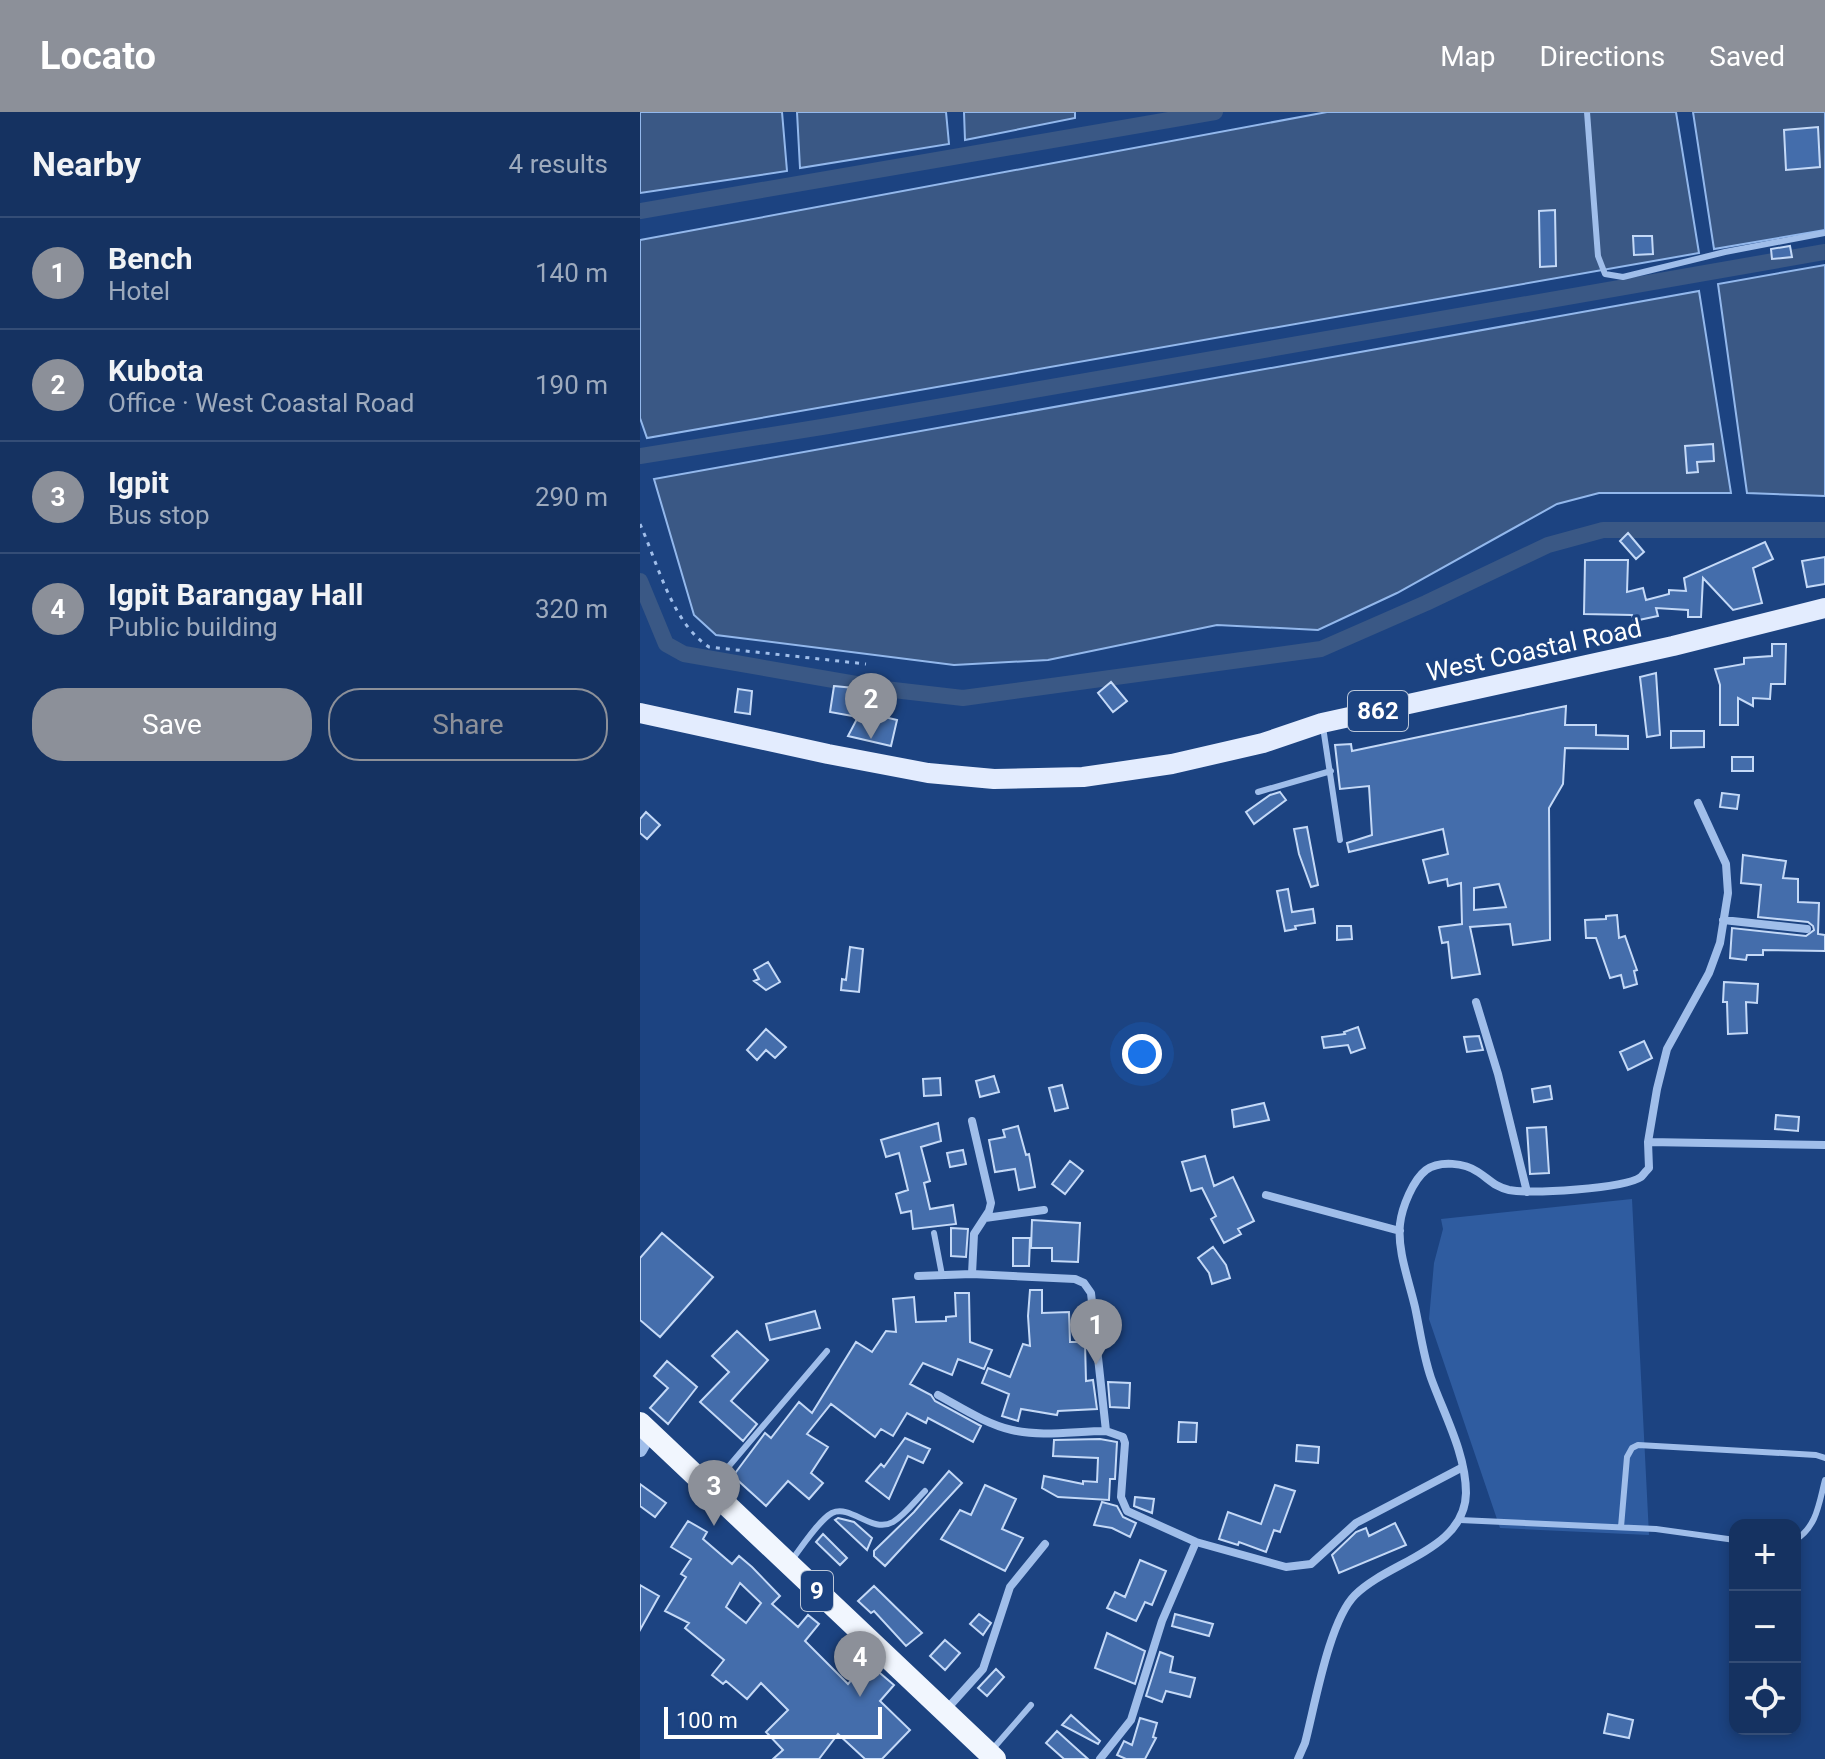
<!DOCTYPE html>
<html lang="en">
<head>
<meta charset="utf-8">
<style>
	:root { --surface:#153261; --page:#223e6a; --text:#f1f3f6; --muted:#9daabd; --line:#344d76; --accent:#8c9099 }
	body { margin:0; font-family:Roboto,sans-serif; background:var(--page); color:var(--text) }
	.controls { position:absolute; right:24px; bottom:24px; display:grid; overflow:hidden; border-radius:16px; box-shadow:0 4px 12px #0003 }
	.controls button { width:72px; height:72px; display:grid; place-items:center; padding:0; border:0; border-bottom:2px solid var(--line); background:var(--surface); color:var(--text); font:40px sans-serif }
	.scale { position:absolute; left:24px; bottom:20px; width:218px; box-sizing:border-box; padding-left:8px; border:4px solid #fff; border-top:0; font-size:22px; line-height:28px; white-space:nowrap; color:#fff; -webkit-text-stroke:6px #1c4381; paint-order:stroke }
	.you { position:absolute; left:502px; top:942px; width:28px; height:28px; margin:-20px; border:6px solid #fff; border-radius:50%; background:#1a73e8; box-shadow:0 0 0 12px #1a73e833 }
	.badge { display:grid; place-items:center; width:52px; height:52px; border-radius:50%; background:var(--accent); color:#fff; font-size:26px; font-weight:700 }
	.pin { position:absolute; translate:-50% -66px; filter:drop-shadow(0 2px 4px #0008) }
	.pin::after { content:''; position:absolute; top:42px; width:28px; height:24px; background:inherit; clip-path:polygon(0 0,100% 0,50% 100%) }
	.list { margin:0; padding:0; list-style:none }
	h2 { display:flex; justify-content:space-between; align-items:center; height:104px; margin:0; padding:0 32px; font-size:34px }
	h2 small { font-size:26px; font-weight:400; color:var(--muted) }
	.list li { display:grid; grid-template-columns:52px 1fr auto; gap:24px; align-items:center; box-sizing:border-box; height:112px; padding:0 32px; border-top:2px solid var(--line) }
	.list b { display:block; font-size:30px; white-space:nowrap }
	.list p { margin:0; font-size:26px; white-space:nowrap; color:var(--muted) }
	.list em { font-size:26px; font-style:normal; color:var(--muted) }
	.actions { display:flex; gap:16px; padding:24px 32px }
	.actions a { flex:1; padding:18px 0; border:2px solid var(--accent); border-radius:32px; text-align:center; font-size:28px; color:var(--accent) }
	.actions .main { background:var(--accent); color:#fff }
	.icon { flex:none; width:44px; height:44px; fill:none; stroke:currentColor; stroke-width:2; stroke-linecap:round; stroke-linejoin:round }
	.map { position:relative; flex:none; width:1185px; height:1647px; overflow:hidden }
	header { display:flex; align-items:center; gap:48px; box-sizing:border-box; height:112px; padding:0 40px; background:var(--accent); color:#fff }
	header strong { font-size:38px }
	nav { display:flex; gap:44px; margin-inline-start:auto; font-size:28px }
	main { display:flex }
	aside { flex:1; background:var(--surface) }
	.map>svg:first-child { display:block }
	.green { fill:#2f5ca0 }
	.water { fill:#3a5885; stroke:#93b8ec; stroke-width:2 }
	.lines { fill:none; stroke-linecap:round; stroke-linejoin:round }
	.canal { stroke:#3a5885; stroke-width:16 }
	.building { fill:#446dab; stroke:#c4d9f7; stroke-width:2; fill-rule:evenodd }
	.path { stroke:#a0beea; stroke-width:3; stroke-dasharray:4 6; stroke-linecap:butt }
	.service { stroke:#a0beea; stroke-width:6 }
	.minor { stroke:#a0beea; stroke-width:8 }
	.tertiary { stroke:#a0beea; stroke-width:14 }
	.primary { stroke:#e3ecfe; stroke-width:20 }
	.trunk { stroke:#f1f6fe; stroke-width:22 }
	.labels { text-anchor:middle; stroke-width:6; stroke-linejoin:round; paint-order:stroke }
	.shield { fill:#1c4381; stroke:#bbc7d9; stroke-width:2 }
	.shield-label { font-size:24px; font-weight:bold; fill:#fff }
	.street-label { font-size:26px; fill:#fff; stroke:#1c4381 }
</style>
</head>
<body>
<header>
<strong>Locato</strong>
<nav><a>Map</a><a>Directions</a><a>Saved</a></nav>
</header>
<main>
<aside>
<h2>Nearby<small>4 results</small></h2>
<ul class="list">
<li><span class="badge">1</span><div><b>Bench</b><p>Hotel</p></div><em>140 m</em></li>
<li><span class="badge">2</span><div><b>Kubota</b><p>Office · West Coastal Road</p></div><em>190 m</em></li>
<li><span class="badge">3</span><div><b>Igpit</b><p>Bus stop</p></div><em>290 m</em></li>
<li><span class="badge">4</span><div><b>Igpit Barangay Hall</b><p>Public building</p></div><em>320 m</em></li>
</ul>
<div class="actions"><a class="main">Save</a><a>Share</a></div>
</aside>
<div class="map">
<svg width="1185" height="1647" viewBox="0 0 1185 1647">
	<rect width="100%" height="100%" fill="#1c4381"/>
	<path class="green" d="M992 1087 1009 1423 860 1416 789 1207 794 1151 803 1117 801 1107Z"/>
	<path class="water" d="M0 0H142L147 59 0 81Z
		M157 0H306L309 32 160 56Z
		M324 0H435V6L325 28Z
		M687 0H1036L1059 141 7 326 0 306V128Z
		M1053 0H1185V118L1074 137Z
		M1185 153V384L1107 381 1078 172Z
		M1059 179 1091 381H959L917 392 757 481 678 518 577 513 408 548 314 553 76 523 54 503 14 367Z"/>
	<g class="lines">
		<path class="canal" d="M0 99 575 0
			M0 344 188 314 1185 140
			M0 469 26 532 44 542 245 577 323 586 681 537 786 491 908 433 963 418H1185"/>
	</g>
	<path class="building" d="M1178 15 1180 55 1146 58 1144 18Z
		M915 98 916 154 900 155 899 99Z
		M993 124H1012L1013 142 994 143Z
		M1150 134 1152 145 1132 147 1131 137Z
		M1073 332 1074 349 1057 350 1058 360 1047 361 1045 334Z
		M988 421 1004 440 996 447 980 429Z
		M1125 430 1133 447 1113 456 1122 491 1093 498 1063 466 1061 505H1048V498L1016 496 1018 504 994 509 992 503 944 502 945 448H988L987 480 1003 476 1006 488 1029 482V478L1046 479 1044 466Z
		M1185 445V472L1167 475 1162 449Z
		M1132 532H1146L1145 572H1131L1130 587 1113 586V594L1098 586V613H1080V573L1075 557 1104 552V546L1132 544Z
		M1016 561 1020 623 1007 625 1000 565Z
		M471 570 487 589 473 600 458 581Z
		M194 574 234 578 232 602 257 608 251 634 208 624 218 605 190 600Z
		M98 577 112 579 110 602 95 600Z
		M926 594 925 613H956V623L988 624V637L925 636 923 672 909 696 910 828 873 833 870 812 830 815 840 862 812 866 808 830 802 831 799 815 822 812 821 771 808 774 807 767 789 771 783 748 808 742 803 717 709 740 707 731 732 723 729 674 700 677 695 633 711 632 712 639ZM859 772 866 795 834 798V776Z
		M1031 619H1064V635L1031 636Z
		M1092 645H1113V659H1092Z
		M640 680 646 688 614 712 606 700 630 683Z
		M1082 681 1099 683 1097 697 1080 695Z
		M6 700 20 713 7 727 0 721V707Z
		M667 715 678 773 671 775 659 742 654 717Z
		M1103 743 1146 749 1143 766 1158 767V790L1179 791 1178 822 1185 823V839L1123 838V843H1107L1106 848 1090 846 1092 816 1166 824 1174 818 1173 814 1168 810 1118 805 1121 773 1101 771Z
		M648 777 652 800 673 797 675 811 655 814 656 817 645 819 637 779Z
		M977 803 979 826 985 824 997 858 994 859 997 872 984 876 981 863 970 866 956 826H946L945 808 966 807V804Z
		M697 814H711L712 827 697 828Z
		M210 835 223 837 219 880 201 878 202 867 206 868Z
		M128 850 140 870 126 878 114 869 119 867 114 858Z
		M1084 870 1118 872 1117 891 1106 890 1107 921 1088 922 1087 890H1083Z
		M718 915 725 936 711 941 708 933 684 936 682 925 705 922 704 920Z
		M126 917 146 935 135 946 126 938 117 948 107 938Z
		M839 924 843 938 827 940 824 925Z
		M1004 929 1012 946 988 958 980 940Z
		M354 964 359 980 340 985 336 969Z
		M300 966 301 983 284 984 283 967Z
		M422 973 428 996 415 999 409 976Z
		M910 974 912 987 894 990 892 977Z
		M624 991 629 1008 594 1015 592 998Z
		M1136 1003 1159 1005 1158 1019 1135 1017Z
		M298 1011 301 1029 281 1035 290 1069 284 1071 290 1097 313 1093 316 1112 273 1117 271 1099 261 1101 256 1082 268 1078 259 1041 246 1045 241 1028Z
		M378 1014 386 1043 389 1042 395 1075 379 1078 375 1057 355 1060 349 1028 365 1025 363 1018Z
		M906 1015 909 1061 890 1062 887 1016Z
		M323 1038 326 1052 310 1055 307 1041Z
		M565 1044 574 1074 593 1065 614 1109 598 1117 601 1122 584 1131 571 1107 576 1104 562 1076 551 1079 542 1050Z
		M430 1049 443 1059 425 1082 412 1072Z
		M392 1108 440 1111 438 1150 412 1149V1136H391Z
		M311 1116 328 1117 326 1145 311 1144Z
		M22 1121 73 1165 20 1225 0 1208V1146Z
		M373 1126H390L389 1154H373Z
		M573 1135 586 1153 590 1166 572 1172 569 1161 558 1146Z
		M390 1178H402V1201L429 1200 430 1230H445L446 1269 453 1268 457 1297 418 1299 417 1303 381 1297 378 1309 362 1304 369 1282 342 1271 348 1256 370 1265 383 1232 390 1234 388 1204Z
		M315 1181H329L330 1230 352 1238 344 1257 318 1247 312 1263 283 1251 270 1272 291 1283 295 1289 341 1314 333 1330 288 1306 286 1311 267 1301 253 1324 241 1317 235 1325 191 1292 167 1322 188 1335 171 1361 183 1371 169 1387 148 1369 126 1394 93 1364 125 1321 131 1326 159 1290 172 1301 216 1230 232 1240 246 1219 256 1220 253 1187 274 1185 276 1210 306 1209V1205L316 1204Z
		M175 1199 180 1216 130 1228 126 1212Z
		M97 1219 128 1248 91 1289 117 1312 103 1329 60 1290 89 1260 72 1244Z
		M27 1249 57 1275 28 1312 10 1296 28 1276 14 1264Z
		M468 1270 490 1271 489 1296 470 1295Z
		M539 1310 557 1311 556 1330H538Z
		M265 1326 290 1337 283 1351 268 1344 249 1387 226 1369 241 1352 244 1355Z
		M414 1328 460 1327 477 1330 475 1367H470L469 1388 418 1385 402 1376 404 1364 443 1372V1369L457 1370 458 1346 413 1344Z
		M657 1333 679 1335 678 1351 656 1349Z
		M309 1359 322 1371 245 1454 234 1444V1439L274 1400Z
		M0 1372 26 1391 15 1405 0 1394Z
		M345 1373 376 1387 362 1417 383 1426 365 1459 301 1427 320 1398 331 1403Z
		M635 1373 655 1379 640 1420 634 1418 626 1440 599 1430 598 1433 579 1427 588 1400 621 1412Z
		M495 1385 514 1387 512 1401 494 1394Z
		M462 1390 477 1394 483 1405 496 1411 490 1425 472 1416 454 1413Z
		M198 1406 214 1410 232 1426 227 1438 195 1408Z
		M48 1409 67 1420 63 1427 92 1452 99 1444 112 1455 140 1484 132 1492 158 1515 168 1503 179 1512 165 1529 208 1572 227 1550 254 1573 240 1589 270 1618 242 1647H225L198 1622 179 1647H133L143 1638 126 1620 148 1598 121 1571 107 1587 86 1569 83 1572 72 1563 84 1548 45 1516 49 1511 25 1499 46 1465 41 1462 51 1447 31 1435ZM100 1471 121 1491 106 1511 86 1495Z
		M755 1411 766 1433 699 1461 692 1443 716 1420 726 1416 729 1424Z
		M183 1422 207 1446 200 1453 176 1430Z
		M500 1448 526 1459 512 1493 505 1490 496 1509 467 1496 475 1480 485 1485Z
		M0 1473 19 1484 0 1518Z
		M234 1474 282 1521 266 1534 234 1499 231 1501 218 1489Z
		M339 1502 351 1511 343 1523 330 1512Z
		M535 1502 573 1512 569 1524 532 1514Z
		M467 1521 505 1539 495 1572 455 1556Z
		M305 1528 320 1541 305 1558 290 1544Z
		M520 1540 533 1545 530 1560 555 1566 550 1585 526 1579 522 1590 506 1584Z
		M356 1557 364 1565 347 1584 338 1576Z
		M968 1602 993 1608 989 1626 964 1621Z
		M431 1603 460 1629 458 1632 422 1613Z
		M500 1606 517 1611 513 1625 516 1626 505 1647H486L477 1643 484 1629 492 1633Z
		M417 1619 428 1629 448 1647H424L406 1631Z"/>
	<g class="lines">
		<path class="path" d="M0 412C18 452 32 511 69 535L226 552"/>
		<path class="service" d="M947 0 958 144 965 162 983 165 1085 140 1185 121
			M683 615 700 728
			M618 680 691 659
			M294 1121 302 1163
			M72 1374 187 1239
			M820 1408 1016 1417 1095 1428
			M981 1415 987 1345 992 1336 998 1333 1176 1343 1185 1346
			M1155 1428C1177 1415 1179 1391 1185 1368
			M151 1449C161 1436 179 1408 192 1401 211 1392 232 1422 253 1410 265 1403 275 1389 285 1379
			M351 1639 391 1593"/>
		<path class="minor" d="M1083 808 1167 817
			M836 890 858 962 887 1080
			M332 1009 351 1091 349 1099 334 1122 332 1162
			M1008 1030 1185 1033
			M626 1083 760 1119
			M345 1106 404 1098
			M278 1164 332 1162 435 1167 444 1171 451 1181 466 1319
			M298 1283C322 1296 346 1312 372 1318 401 1325 436 1319 466 1319L483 1325 485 1331 481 1385 487 1399 556 1430 646 1455 671 1452 716 1411 823 1355
			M305 1599 343 1557 370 1475 405 1432
			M460 1647 491 1608 522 1509 556 1430
			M658 1647 665 1631C675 1593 689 1509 715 1483 749 1449 825 1438 826 1381 826 1342 804 1302 791 1266 783 1243 780 1218 775 1195 769 1169 757 1138 760 1112 762 1095 773 1068 786 1058 800 1048 825 1051 838 1060 849 1067 855 1075 869 1078 891 1082 983 1077 1001 1065 1002 1064 1007 1058 1009 1056L1008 1030 1017 977 1027 937 1069 861 1080 831 1088 781 1086 752 1058 691"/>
		<path class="tertiary" d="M0 1338 10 1320"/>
		<path class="primary" d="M0 601 188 642 288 661 354 667 443 665 532 652 623 631 682 611 1033 534 1185 496"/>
		<path class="trunk" d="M0 1311 355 1647"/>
	</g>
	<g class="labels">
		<g class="shield">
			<rect x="708" y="579" width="60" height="40" rx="6"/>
			<rect x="161" y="1459" width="32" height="40" rx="6"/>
		</g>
		<g class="shield-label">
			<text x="738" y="607">862</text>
			<text x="177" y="1487">9</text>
		</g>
		<g class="street-label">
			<text transform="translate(894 538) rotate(-12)" y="9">West Coastal Road</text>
		</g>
	</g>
</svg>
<div class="controls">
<button>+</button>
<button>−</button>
<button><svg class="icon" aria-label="locate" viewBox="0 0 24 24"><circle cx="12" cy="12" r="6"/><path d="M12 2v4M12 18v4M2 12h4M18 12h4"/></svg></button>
</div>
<div class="scale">100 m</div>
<div class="you"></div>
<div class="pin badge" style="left:456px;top:1253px">1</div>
<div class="pin badge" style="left:231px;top:627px">2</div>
<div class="pin badge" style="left:74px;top:1414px">3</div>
<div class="pin badge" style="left:220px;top:1585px">4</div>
</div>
</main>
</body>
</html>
